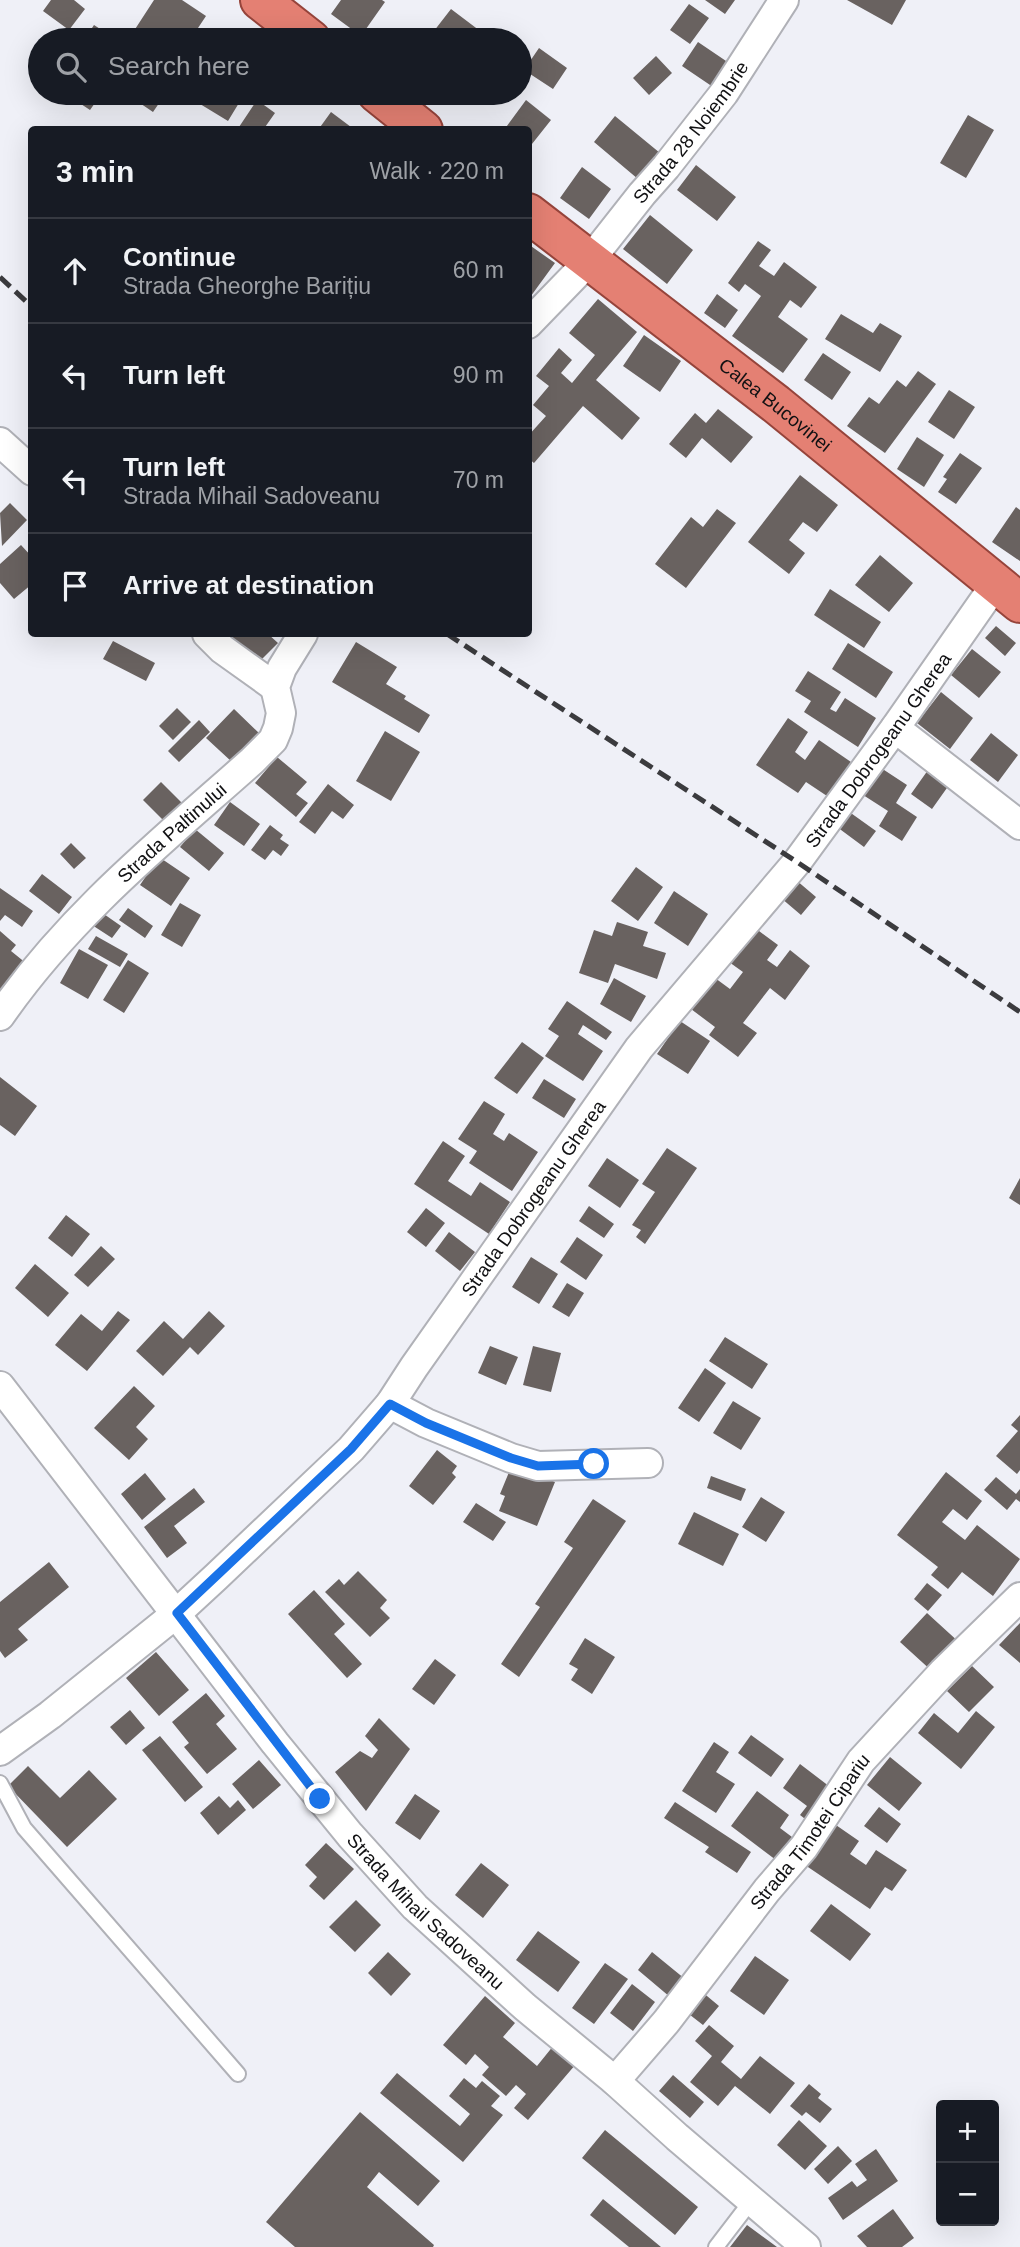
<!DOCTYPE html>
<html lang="en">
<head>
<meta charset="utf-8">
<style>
	:root { --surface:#171b24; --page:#20242c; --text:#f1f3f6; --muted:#9ea1a6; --line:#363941 }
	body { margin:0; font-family:Helvetica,sans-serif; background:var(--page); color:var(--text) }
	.controls { position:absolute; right:21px; bottom:21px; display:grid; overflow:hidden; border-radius:7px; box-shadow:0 7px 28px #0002 }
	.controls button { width:63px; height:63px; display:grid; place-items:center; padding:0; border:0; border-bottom:2px solid var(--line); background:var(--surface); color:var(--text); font:35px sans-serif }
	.stop { position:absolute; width:21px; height:21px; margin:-16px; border:5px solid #1a73e8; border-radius:50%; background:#fff }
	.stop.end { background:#1a73e8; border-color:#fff; box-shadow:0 2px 7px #0008 }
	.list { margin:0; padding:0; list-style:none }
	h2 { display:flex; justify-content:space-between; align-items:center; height:91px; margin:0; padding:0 28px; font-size:30px }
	h2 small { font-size:23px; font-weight:400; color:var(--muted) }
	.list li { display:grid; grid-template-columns:46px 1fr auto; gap:21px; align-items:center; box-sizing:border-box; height:105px; padding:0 28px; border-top:2px solid var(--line) }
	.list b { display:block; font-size:26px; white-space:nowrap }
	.list p { margin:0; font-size:23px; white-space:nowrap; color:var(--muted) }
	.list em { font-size:23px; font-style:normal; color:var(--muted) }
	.icon { flex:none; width:38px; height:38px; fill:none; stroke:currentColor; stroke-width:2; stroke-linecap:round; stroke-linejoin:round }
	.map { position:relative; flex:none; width:1020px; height:2247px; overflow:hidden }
	.search { position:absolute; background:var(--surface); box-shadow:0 7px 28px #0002; left:28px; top:28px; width:504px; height:77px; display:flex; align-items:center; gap:18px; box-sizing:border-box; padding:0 24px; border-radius:38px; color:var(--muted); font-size:26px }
	.panel { position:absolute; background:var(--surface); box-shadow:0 7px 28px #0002; left:28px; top:126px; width:504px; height:511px; border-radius:7px }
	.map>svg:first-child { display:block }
	.building { fill:#696260 }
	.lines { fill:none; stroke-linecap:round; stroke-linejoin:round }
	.service-casing { stroke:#b0b1b7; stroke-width:18 }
	.minor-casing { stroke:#b0b1b7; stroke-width:32 }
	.trunk-casing { stroke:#96443b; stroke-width:42 }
	.service { stroke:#fff; stroke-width:14 }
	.minor { stroke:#fff; stroke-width:28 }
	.trunk { stroke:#e48073; stroke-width:38 }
	.rail { stroke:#3b3b3e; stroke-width:5; stroke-dasharray:14 7; stroke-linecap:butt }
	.route { stroke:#1a73e8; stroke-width:9 }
	.labels { text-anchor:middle; stroke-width:5; stroke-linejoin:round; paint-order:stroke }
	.street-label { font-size:19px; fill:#111113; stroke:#eff0f7 }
</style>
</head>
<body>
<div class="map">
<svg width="1020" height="2247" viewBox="0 0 1020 2247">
	<rect width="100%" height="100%" fill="#eff0f7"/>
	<path class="building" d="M51 0H74L85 9 69 30 43 11Z
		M154 0H182L206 16 190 40H163L159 38 157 40H128Z
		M341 0H382L385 2 361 36 331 14Z
		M705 0H735L725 14Z
		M847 0H906L892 25Z
		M689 4 709 18 690 44 670 30Z
		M451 9 492 40H427Z
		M94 25 117 40H84Z
		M698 42 729 63 713 87 682 66Z
		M539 48 567 68 553 89 524 70Z
		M656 56 672 73 649 95 633 78Z
		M75 93H102L90 110 72 98Z
		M125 93H166L153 112Z
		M182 93H245L228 121Z
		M257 100 275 113 263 130H237Z
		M526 100 551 120 528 149V130H504Z
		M331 112 355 130H318Z
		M968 115 994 130 966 178 940 163Z
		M615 116 660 153 638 179 594 142Z
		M696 165 736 197 717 221 677 190Z
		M582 167 611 189 589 219 560 198Z
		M650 215 693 250 667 284 623 249Z
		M758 241 771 250 759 266 774 276 784 262 817 287 801 308 790 300 778 317 808 339 783 373 732 336 761 296 745 284 739 292 728 283Z
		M528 244 555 263 528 300Z
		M717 294 738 310 725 328 704 313Z
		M598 299 637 332 596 380 640 418 622 440 583 406 534 463 528 458V436L546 416 533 405 549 386 536 376 559 348 572 360 561 373 572 383 595 355 569 333Z
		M841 314 873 333 880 323 902 336 880 372 825 339Z
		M644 335 681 361 660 392 623 366Z
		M823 353 851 372 832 400 804 380Z
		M918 371 936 384 885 453 847 426 869 397 879 404 897 380 906 387Z
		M949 390 975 407 954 439 928 422Z
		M718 409 753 437 731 463 702 438 686 458 669 444 695 413 706 423Z
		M917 437 944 455 924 487 897 469Z
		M960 453 982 468 956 504 938 492 947 479 943 477Z
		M800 475 838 505 817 532 803 522 789 540 805 553 789 574 748 542Z
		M10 503 27 520 2 546 0 513Z
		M1016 507 1020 510V561L992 542Z
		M717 509 736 523 686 588 655 564 691 517 703 527Z
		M21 545 32 557V584L14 599 0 583V564Z
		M880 555 913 583 889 612 855 585Z
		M830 589 881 622 864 648 814 615Z
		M996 626 1016 643 1005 656 985 638Z
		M227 634H268L278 643 258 663Z
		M113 641 155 663 146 681 103 659Z
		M356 642 397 667 386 684 406 696 404 699 430 715 419 733 332 682Z
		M848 643 893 672 876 698 832 669Z
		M972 649 1001 672 979 698 951 675Z
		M808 671 841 692 830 709 836 712 845 698 876 718 858 747 804 712 811 701 795 691Z
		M941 692 973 718 950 749 917 723Z
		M177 708 191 722 173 740 159 726Z
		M234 709 260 734 232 762 206 738Z
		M788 718 808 732 795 752 805 760 819 740 851 762 827 796 806 782 798 793 756 765Z
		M199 720 210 732 179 762 168 751Z
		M385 731 420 752 391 801 356 781Z
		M991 733 1018 755 998 782 970 760Z
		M277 757 307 782 296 794 308 803 296 817 255 783Z
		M933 763 954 778 932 809 911 794Z
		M878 766 907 785 896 803 917 817 902 841 879 826 888 811 860 793Z
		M161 782 184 805 166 823 143 800Z
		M328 784 354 805 343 819 332 811 315 834 299 822Z
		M230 802 260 824 244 846 214 825Z
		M848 811 876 831 864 847 837 827Z
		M270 825 283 835 280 839 289 845 281 856 273 850 265 860 251 850Z
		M195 829 224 853 209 871 180 847Z
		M71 843 86 858 74 869 60 854Z
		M159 857 190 878 171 906 140 885Z
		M636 867 663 887 638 921 611 901Z
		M42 874 72 897 59 914 29 891Z
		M796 880 816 897 801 915 781 898Z
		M0 888 33 911 22 927 5 915 0 921Z
		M674 891 708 914 688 946 654 923Z
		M180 903 201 915 182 947 161 935Z
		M128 908 153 926 145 938 119 920Z
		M101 912 121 926 112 938 92 925Z
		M617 922 648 932 643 946 666 953 657 979 615 964 608 983 579 973 594 930 612 936Z
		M755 928 778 945 767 960 777 967 790 950 810 966 785 1000 770 988 743 1023 757 1033 738 1057 709 1035 715 1027 691 1009 715 978 730 989 743 972 729 962Z
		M0 931 16 945 11 951 32 968 7 998 0 992Z
		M96 936 128 954 120 967 88 949Z
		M79 949 108 965 88 999 60 983Z
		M128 960 149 973 124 1013 103 1000Z
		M614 978 646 996 631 1022 600 1004Z
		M567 1001 612 1032 606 1040 583 1025 578 1034 603 1051 583 1081 545 1056 559 1036 548 1029Z
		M680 1021 710 1041 688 1074 657 1054Z
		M522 1042 544 1058 517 1094 494 1078Z
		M0 1077 37 1106 15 1136 0 1125Z
		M544 1079 576 1099 564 1118 532 1098Z
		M484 1101 505 1114 493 1134 504 1141 509 1133 538 1152 512 1191 469 1163 477 1151 458 1139Z
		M443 1141 465 1156 448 1181 471 1196 480 1182 510 1202 489 1234 414 1184Z
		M667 1148 697 1168 645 1244 636 1237 641 1230 632 1225 655 1192 642 1184Z
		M607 1158 639 1180 620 1208 588 1186Z
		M1020 1178V1205L1009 1198Z
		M589 1206 614 1224 604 1238 579 1221Z
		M426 1208 445 1223 426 1247 407 1232Z
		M66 1215 90 1234 72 1257 48 1238Z
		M449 1232 475 1252 460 1271 435 1251Z
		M577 1237 603 1255 586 1280 560 1262Z
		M101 1246 115 1259 88 1287 74 1275Z
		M531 1257 558 1274 539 1304 512 1287Z
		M35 1264 69 1293 48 1317 15 1288Z
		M567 1283 584 1293 569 1317 552 1307Z
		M118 1311 130 1320 87 1371 55 1345 81 1314 102 1331Z
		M209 1311 225 1326 198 1355 190 1347 163 1376 136 1351 164 1321 183 1339Z
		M725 1337 768 1364 752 1389 709 1361Z
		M490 1346 518 1357 506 1385 478 1373Z
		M533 1346 561 1353 551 1392 523 1385Z
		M705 1368 726 1383 699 1422 678 1408Z
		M134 1386 155 1406 136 1427 148 1439 129 1460 94 1428Z
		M733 1401 761 1418 741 1450 713 1433Z
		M1020 1415V1470L1017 1474 996 1456 1018 1431 1011 1425Z
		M437 1450 457 1466 452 1473 456 1477 433 1505 409 1486Z
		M512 1465 555 1482 537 1526 499 1511 505 1496 500 1494Z
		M946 1472 982 1501 967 1520 953 1509 942 1522 965 1540 977 1525 1020 1559 993 1596 962 1572 948 1589 931 1575 938 1567 897 1535Z
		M145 1473 166 1499 142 1520 121 1494Z
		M711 1476 746 1489 741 1501 707 1488Z
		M996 1477 1016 1494 1020 1489V1502L1016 1499 1007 1510 984 1490Z
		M194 1488 205 1502 174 1526 187 1543 167 1558 144 1527Z
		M761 1497 785 1512 766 1542 742 1527Z
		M593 1499 626 1521 519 1677 501 1664 540 1607 535 1604 573 1548 564 1542Z
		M476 1503 506 1522 493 1541 463 1522Z
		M694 1512 739 1534 723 1566 678 1544Z
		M49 1562 69 1587 18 1629 28 1640 5 1658 0 1651V1602Z
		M358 1571 387 1600 380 1608 390 1618 370 1637 325 1592 339 1579 344 1585Z
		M927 1583 942 1595 928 1611 914 1599Z
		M314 1590 345 1624 334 1634 362 1664 347 1678 288 1614Z
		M927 1613 961 1644 934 1673 900 1642Z
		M1020 1623V1663L999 1645Z
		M585 1638 615 1657 592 1694 571 1680 578 1669 569 1664Z
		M156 1652 189 1690 159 1716 126 1678Z
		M435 1659 456 1675 434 1705 412 1689Z
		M972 1666 994 1687 969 1712 947 1691Z
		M206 1693 225 1716 216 1724 237 1749 207 1774 184 1747 189 1743 172 1722Z
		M130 1710 145 1728 126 1745 110 1727Z
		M976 1711 995 1727 961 1769 918 1733 934 1713 958 1733Z
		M379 1718 410 1749 366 1811 335 1772 360 1751 372 1758 378 1750 365 1736Z
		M751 1735 784 1759 771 1777 738 1753Z
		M160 1736 203 1787 185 1802 142 1750Z
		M714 1742 729 1752 716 1772 735 1784 716 1813 682 1791Z
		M890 1757 922 1783 899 1811 867 1785Z
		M259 1760 281 1785 253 1809 232 1784Z
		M800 1764 838 1793 813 1825 800 1815 807 1806 783 1788Z
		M28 1766 60 1798 89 1770 117 1799 67 1847 8 1786Z
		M757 1791 789 1815 780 1828 796 1840 780 1863 731 1826Z
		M415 1794 440 1811 420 1840 395 1823Z
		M219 1796 230 1808 238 1800 246 1810 218 1835 200 1813Z
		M675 1802 751 1852 737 1873 705 1852 709 1847 664 1818Z
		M879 1807 901 1824 887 1843 864 1826Z
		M833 1823 859 1841 850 1854 866 1865 876 1850 907 1870 892 1891 885 1887 870 1909 805 1865Z
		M326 1843 354 1869 324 1900 309 1886 317 1877 305 1865Z
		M481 1863 509 1885 483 1918 455 1895Z
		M356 1900 381 1925 355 1952 329 1927Z
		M831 1904 871 1934 850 1961 810 1931Z
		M538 1931 580 1962 558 1992 516 1960Z
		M388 1952 411 1974 391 1996 368 1973Z
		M652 1952 685 1979 670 1997 638 1970Z
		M755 1956 789 1980 764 2015 730 1991Z
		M605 1963 628 1979 594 2024 572 2008Z
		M632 1984 655 2002 633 2031 610 2013Z
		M701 1991 719 2006 703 2025 685 2011Z
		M485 1996 515 2023 503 2037 537 2066 554 2045 576 2064 528 2120 514 2108 526 2094 516 2085 506 2096 482 2075 489 2067 475 2054 466 2065 443 2045Z
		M709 2025 734 2046 721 2062 741 2079 760 2056 795 2083 770 2114 735 2086 718 2106 690 2082 712 2056 695 2041Z
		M397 2073 460 2126 470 2114 449 2096 464 2078 476 2088 482 2081 500 2096 491 2106 503 2115 463 2162 380 2093Z
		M673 2075 704 2102 690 2118 659 2091Z
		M809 2084 821 2094 818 2098 832 2109 820 2123 806 2112 802 2116 790 2106Z
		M360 2112 440 2181 418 2206 379 2172 367 2187 434 2245 433 2247H295L266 2222Z
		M799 2120 827 2146 805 2170 777 2145Z
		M605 2130 698 2207 675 2235 582 2158Z
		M838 2146 852 2161 828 2184 814 2169Z
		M876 2149 898 2181 843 2220 828 2198 852 2181 857 2187 867 2180 855 2164Z
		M603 2199 661 2247H629L590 2215Z
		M893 2209 914 2238 902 2247H867L857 2236Z
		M747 2225 777 2247H730Z"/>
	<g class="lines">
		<g class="service-casing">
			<path id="service" d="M0 1783 24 1828 238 2074
				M716 2247 752 2200"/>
		</g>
		<g class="minor-casing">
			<g id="minor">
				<path id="s1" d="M528 324 590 260 642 194 666 167 724 93 784 0"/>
				<path d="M0 442 32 471"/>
				<path d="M207 634 222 649 275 687"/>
				<path d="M895 728 1020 825"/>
				<path id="s2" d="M0 1016C70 915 161 842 252 761L273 740 278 728 281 713 275 687 282 668 303 634"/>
				<path id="s3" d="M0 1386 275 1743 350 1835 415 1907 525 2007 615 2081 677 2137 806 2247"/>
				<path d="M390 1404 426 1423 511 1458 538 1466 648 1463"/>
				<path id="s4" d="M0 1751 50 1715 177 1613 216 1577 351 1449 390 1404 414 1367 639 1048 797 862 895 728 997 582"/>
				<path id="s5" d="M615 2081 666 2022 767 1890 804 1847 861 1761 943 1672 1020 1597"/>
			</g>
		</g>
		<g class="trunk-casing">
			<g id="trunk">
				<path d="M260 0 311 40"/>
				<path d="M377 93 423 130"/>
				<path id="s6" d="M528 213 776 404 1020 603"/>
			</g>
		</g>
		<use href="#service" class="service"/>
		<use href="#minor" class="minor"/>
		<use href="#trunk" class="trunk"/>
		<path class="rail" d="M0 277 32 307
			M447 634 797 862 1020 1012"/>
	</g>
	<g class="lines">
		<path class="route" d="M320 1799 177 1613 351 1449 390 1404 426 1423 511 1458 538 1466 594 1464"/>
	</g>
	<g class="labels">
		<g class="street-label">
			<text dy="7" stroke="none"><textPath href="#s1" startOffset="252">Strada 28 Noiembrie</textPath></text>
			<text dy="7" stroke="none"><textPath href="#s6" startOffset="313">Calea Bucovinei</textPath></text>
			<text dy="7" stroke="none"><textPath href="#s4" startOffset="1340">Strada Dobrogeanu Gherea</textPath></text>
			<text dy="7" stroke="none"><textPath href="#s2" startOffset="252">Strada Paltinului</textPath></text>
			<text dy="7" stroke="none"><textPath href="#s4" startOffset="774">Strada Dobrogeanu Gherea</textPath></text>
			<text dy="7" stroke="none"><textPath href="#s5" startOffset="317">Strada Timotei Cipariu</textPath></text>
			<text dy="7" stroke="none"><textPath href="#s3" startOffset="677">Strada Mihail Sadoveanu</textPath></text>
		</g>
	</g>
</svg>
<div class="controls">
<button>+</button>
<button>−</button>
</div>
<div class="stop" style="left:594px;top:1464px"></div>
<div class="stop end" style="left:320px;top:1799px"></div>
<div class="search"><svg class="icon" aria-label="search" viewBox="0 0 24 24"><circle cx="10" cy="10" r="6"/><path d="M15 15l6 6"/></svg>Search here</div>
<section class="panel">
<h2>3 min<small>Walk · 220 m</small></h2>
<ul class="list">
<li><svg class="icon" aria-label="ahead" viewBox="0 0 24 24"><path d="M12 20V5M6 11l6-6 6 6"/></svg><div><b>Continue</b><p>Strada Gheorghe Barițiu</p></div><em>60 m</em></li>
<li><svg class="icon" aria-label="left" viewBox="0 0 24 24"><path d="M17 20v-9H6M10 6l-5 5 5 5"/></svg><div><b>Turn left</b></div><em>90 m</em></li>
<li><svg class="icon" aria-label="left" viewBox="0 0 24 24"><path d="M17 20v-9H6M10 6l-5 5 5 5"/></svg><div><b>Turn left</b><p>Strada Mihail Sadoveanu</p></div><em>70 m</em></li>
<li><svg class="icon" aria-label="arrive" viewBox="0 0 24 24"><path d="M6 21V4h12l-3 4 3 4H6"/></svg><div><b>Arrive at destination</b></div></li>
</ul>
</section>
</div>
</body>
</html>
